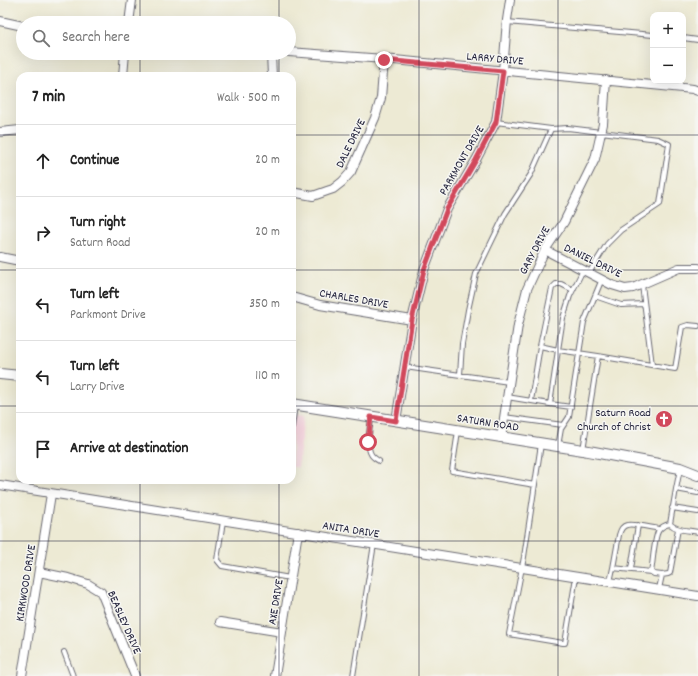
<!DOCTYPE html>
<html lang="en">
<head>
<meta charset="utf-8">
<style>
	:root { --surface:#fff; --page:#f2f2f2; --text:#222; --muted:#767676; --line:#e0e0e0 }
	body { margin:0; font-family:Dekko,sans-serif; background:var(--page); color:var(--text) }
	.controls { position:absolute; right:12px; top:12px; display:grid; overflow:hidden; border-radius:8px; box-shadow:0 4px 16px #0002 }
	.controls button { width:36px; height:36px; display:grid; place-items:center; padding:0; border:0; border-bottom:1px solid var(--line); background:var(--surface); color:var(--text); font:20px sans-serif }
	.stop { position:absolute; width:12px; height:12px; margin:-9px; border:3px solid #d1495b; border-radius:50%; background:#fff }
	.stop.end { background:#d1495b; border-color:#fff; box-shadow:0 1px 4px #0008 }
	.list { margin:0; padding:0; list-style:none }
	h2 { display:flex; justify-content:space-between; align-items:center; height:52px; margin:0; padding:0 16px; font-size:17px }
	h2 small { font-size:13px; font-weight:400; color:var(--muted) }
	.list li { display:grid; grid-template-columns:26px 1fr auto; gap:12px; align-items:center; box-sizing:border-box; height:72px; padding:0 16px; border-top:1px solid var(--line) }
	.list b { display:block; font-size:15px; white-space:nowrap }
	.list p { margin:0; font-size:13px; white-space:nowrap; color:var(--muted) }
	.list em { font-size:13px; font-style:normal; color:var(--muted) }
	.icon { flex:none; width:22px; height:22px; fill:none; stroke:currentColor; stroke-width:2; stroke-linecap:round; stroke-linejoin:round }
	.map { position:relative; flex:none; width:698px; height:676px; overflow:hidden }
	.search { position:absolute; background:var(--surface); box-shadow:0 4px 16px #0002; left:16px; top:16px; width:280px; height:44px; display:flex; align-items:center; gap:10px; box-sizing:border-box; padding:0 14px; border-radius:22px; color:var(--muted); font-size:15px }
	.panel { position:absolute; background:var(--surface); box-shadow:0 4px 16px #0002; left:16px; top:72px; width:280px; height:412px; border-radius:12px }
	.map>svg:first-child { display:block }
	.built { fill:#f5cfdb }
	.lines { fill:none; stroke-linecap:round; stroke-linejoin:round }
	.service-casing { stroke:#696871; stroke-width:6 }
	.minor-casing { stroke:#696871; stroke-width:10 }
	.tertiary-casing { stroke:#696871; stroke-width:12 }
	.service { stroke:#fff; stroke-width:4 }
	.minor { stroke:#fff; stroke-width:8 }
	.tertiary { stroke:#fff; stroke-width:10 }
	.route { stroke:#d1495b; stroke-width:5 }
	.grid { fill:none; stroke:#22223b; stroke-width:1; stroke-opacity:0.55 }
	.labels { text-anchor:middle; stroke-width:3; stroke-linejoin:round; paint-order:stroke }
	.street-label { font-size:12px; fill:#22223b; stroke:#f6f6f2 }
	.poi-label { font-size:12px; fill:#22223b; stroke:#f6f6f2; text-anchor:end }
</style>
</head>
<body>
<div class="map">
<svg width="698" height="676" viewBox="0 0 698 676">
	<rect width="100%" height="100%" fill="#f6f6f2"/>
	<filter id="ink" filterUnits="userSpaceOnUse"><feTurbulence type="fractalNoise" baseFrequency=".025" numOctaves="2"/><feDisplacementMap in="SourceGraphic" scale="8" xChannelSelector="R" yChannelSelector="G"/><feConvolveMatrix kernelMatrix="1 2 1 2 8 2 1 2 1" color-interpolation-filters="sRGB"/></filter>
	<filter id="wash" filterUnits="userSpaceOnUse"><feTurbulence type="fractalNoise" baseFrequency=".012" numOctaves="4" result="noise"/><feDisplacementMap in="SourceGraphic" scale="16" xChannelSelector="R" yChannelSelector="G"/><feGaussianBlur stdDeviation="0.9" result="paint"/><feColorMatrix in="noise" values="0 0 0 0 0 0 0 0 0 0 0 0 0 0 0 0 0 1.4 0 .05"/><feComposite in="paint" operator="in"/></filter>
	<g filter="url(#wash)">
		<rect width="100%" height="100%" fill="#edead4"/>
		<path class="built" d="M292 414 304 416 298 467H292Z"/>
	</g>
	<g filter="url(#ink)">
		<g class="lines">
			<g class="service-casing">
				<path id="service" d="M507 22 653 35
					M683 38 698 40
					M496 122 551 129 568 128 634 136 658 139 669 144 660 204 621 230 607 244 589 273
					M642 285 652 365
					M595 296 621 305 644 304
					M540 346 558 350 563 318 570 296 583 270
					M405 367 509 382
					M460 375 462 344 468 310 476 274 505 214 531 174 551 129
					M507 397 550 404 558 350 598 356
					M531 401 540 346 552 288 556 284H561L573 290
					M550 404 571 407
					M504 417 563 425
					M371 418C370 428 366 446 371 454 372 457 376 459 379 461
					M292 427 295 405
					M458 431 452 471 535 485
					M541 444 524 557 509 634 563 643H565L576 577
					M558 446 561 429 569 417 584 322 602 279
					M583 450 598 356 675 369 682 327 688 325 698 326
					M680 469 676 489 698 493
					M676 489 670 524C677 531 689 530 698 532
					M672 508 698 512
					M223 521 217 560 222 566 290 578
					M613 568 619 535C620 531 622 526 627 525 633 523 652 528 660 529
					M631 569 638 525
					M662 575 654 574 651 572C653 563 654 536 659 530 662 526 665 525 670 524
					M610 582 613 568 651 572
					M659 589 662 575 668 574 670 573 678 529
					M64 652 73 676
					M353 676 374 544"/>
			</g>
			<g class="minor-casing">
				<path id="minor" d="M0 21 23 26
					M129 23 132 0
					M289 52 384 59 693 89 698 91
					M271 53 272 76
					M123 76 125 53
					M0 132 20 130
					M292 192 313 196 327 191 333 189 342 182 351 172 375 118 381 98 384 59
					M545 250 612 285 625 289 633 288 679 268H698
					M0 257 20 261
					M292 297 320 305 412 320
					M396 421 412 320 424 270 447 209 476 160 496 122 503 71 507 20 510 0
					M501 438 518 325 527 289 545 250 564 222 595 159 603 124 606 80
					M0 485 698 596
					M39 572 68 578 88 584 101 592 135 676
					M220 622 282 632
					M22 676 51 494
					M275 676 298 532"/>
			</g>
			<g class="tertiary-casing">
				<path id="tertiary" d="M0 374 20 376
					M292 404 583 450 680 468 698 475"/>
			</g>
			<use href="#service" class="service"/>
			<use href="#minor" class="minor"/>
			<use href="#tertiary" class="tertiary"/>
		</g>
	</g>
	<g class="lines" filter="url(#ink)">
		<path class="route" d="M368 442 371 417 396 421 412 320 424 270 447 209 476 160 496 122 503 71 384 60"/>
	</g>
	<path class="grid" d="M140 0V23M279 0V23M419 0V676M558 0V676M140 53V76M279 53V76M0 135H20M292 135H698M0 270H20M292 270H698M0 406H20M292 406H698M140 480V676M279 480V676M0 541H698"/>
	<defs>
		<g id="church-disc" transform="scale(0.9)"><circle r="9.5" fill="#d1495b" stroke="#f6f6f2"/><path d="M-1.2-6h2.4v3.5h3.3v2.4h-3.3V6h-2.4V-.1h-3.3v-2.4h3.3Z" fill="#fff"/></g>
	</defs>
	<g fill-rule="evenodd">
		<use href="#church-disc" x="664" y="419"/>
	</g>
	<g class="labels">
		<g class="street-label">
			<text transform="translate(495 58) rotate(5)" y="4">LARRY DRIVE</text>
			<text transform="translate(350 143) rotate(-64)" y="4">DALE DRIVE</text>
			<text transform="translate(461 160) rotate(-60)" y="4">PARKMONT DRIVE</text>
			<text transform="translate(534 250) rotate(-62)" y="4">GARY DRIVE</text>
			<text transform="translate(593 260) rotate(26)" y="4">DANIEL DRIVE</text>
			<text transform="translate(354 298) rotate(10)" y="4">CHARLES DRIVE</text>
			<text transform="translate(488 422) rotate(9)" y="4">SATURN ROAD</text>
			<text transform="translate(351 529) rotate(9)" y="4">ANITA DRIVE</text>
			<text transform="translate(25 583) rotate(-81)" y="4">KIRKWOOD DRIVE</text>
			<text transform="translate(275 602) rotate(-81)" y="4">AXE DRIVE</text>
			<text transform="translate(125 622) rotate(66)" y="4">BEASLEY DRIVE</text>
		</g>
		<g class="poi-label">
			<text x="651" y="416">Saturn Road<tspan x="651" dy="14">Church of Christ</tspan></text>
		</g>
	</g>
</svg>
<div class="controls">
<button>+</button>
<button>−</button>
</div>
<div class="stop" style="left:368px;top:442px"></div>
<div class="stop end" style="left:384px;top:60px"></div>
<div class="search"><svg class="icon" aria-label="search" viewBox="0 0 24 24"><circle cx="10" cy="10" r="6"/><path d="M15 15l6 6"/></svg>Search here</div>
<section class="panel">
<h2>7 min<small>Walk · 500 m</small></h2>
<ul class="list">
<li><svg class="icon" aria-label="ahead" viewBox="0 0 24 24"><path d="M12 20V5M6 11l6-6 6 6"/></svg><div><b>Continue</b></div><em>20 m</em></li>
<li><svg class="icon" aria-label="right" viewBox="0 0 24 24"><path d="M7 20v-9h11M14 6l5 5-5 5"/></svg><div><b>Turn right</b><p>Saturn Road</p></div><em>20 m</em></li>
<li><svg class="icon" aria-label="left" viewBox="0 0 24 24"><path d="M17 20v-9H6M10 6l-5 5 5 5"/></svg><div><b>Turn left</b><p>Parkmont Drive</p></div><em>350 m</em></li>
<li><svg class="icon" aria-label="left" viewBox="0 0 24 24"><path d="M17 20v-9H6M10 6l-5 5 5 5"/></svg><div><b>Turn left</b><p>Larry Drive</p></div><em>110 m</em></li>
<li><svg class="icon" aria-label="arrive" viewBox="0 0 24 24"><path d="M6 21V4h12l-3 4 3 4H6"/></svg><div><b>Arrive at destination</b></div></li>
</ul>
</section>
</div>
</body>
</html>
